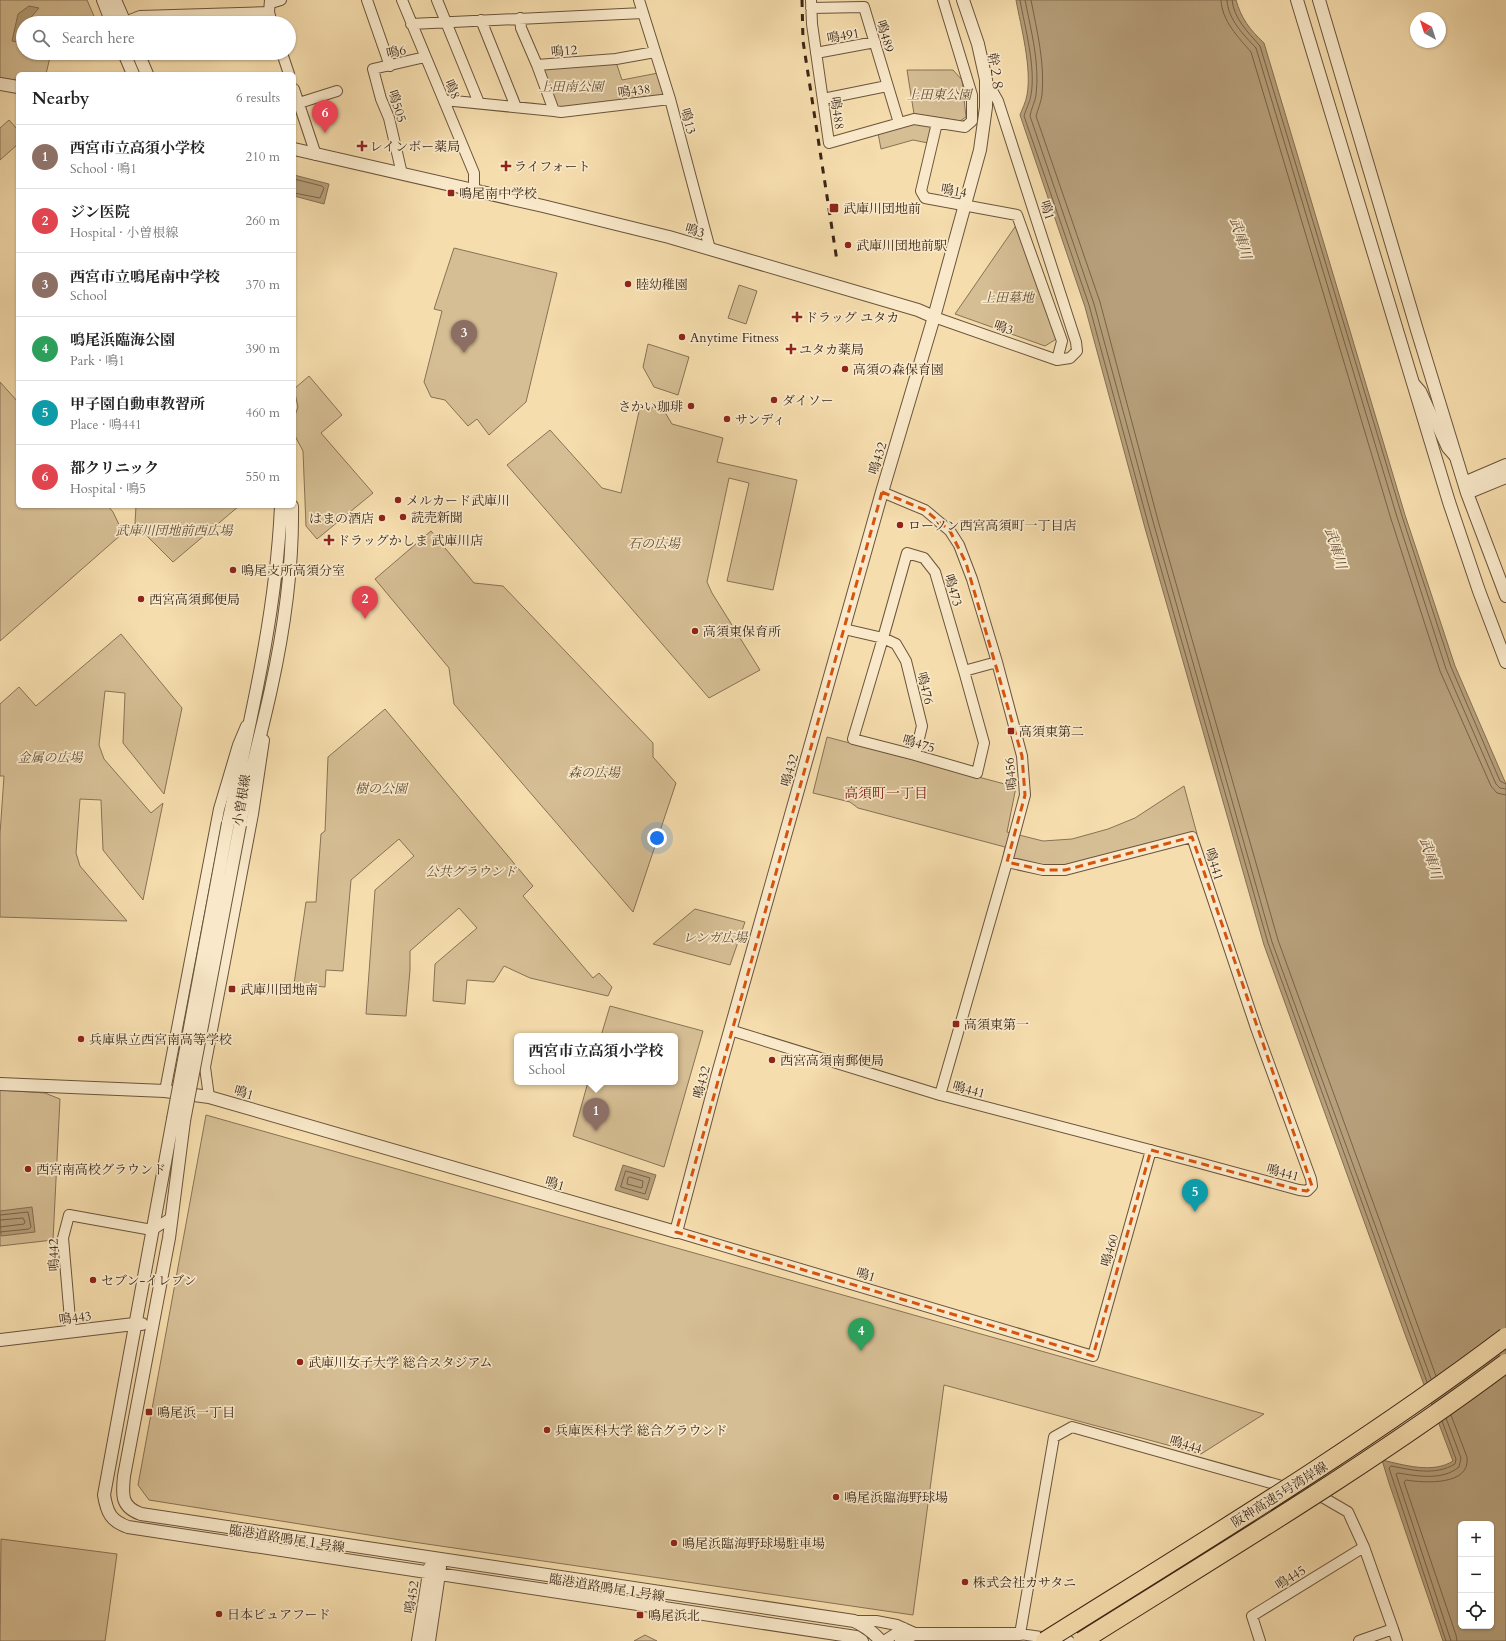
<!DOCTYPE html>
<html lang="en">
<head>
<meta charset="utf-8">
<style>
	:root { --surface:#fff; --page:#f2f2f2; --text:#222; --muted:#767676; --line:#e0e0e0; --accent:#8f2418 }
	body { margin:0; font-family:Cardo,"Noto Serif JP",serif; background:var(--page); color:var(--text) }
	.controls { position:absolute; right:12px; bottom:12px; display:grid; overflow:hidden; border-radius:6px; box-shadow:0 1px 3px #0004 }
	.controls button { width:36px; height:36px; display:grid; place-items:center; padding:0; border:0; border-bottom:1px solid var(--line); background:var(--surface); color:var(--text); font:20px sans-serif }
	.compass { position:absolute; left:1410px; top:12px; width:36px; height:36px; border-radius:50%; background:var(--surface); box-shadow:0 1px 3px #0004; rotate:321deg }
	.you { position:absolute; left:657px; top:838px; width:14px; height:14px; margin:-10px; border:3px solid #fff; border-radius:50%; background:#1a73e8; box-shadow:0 0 0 6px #1a73e833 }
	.badge { display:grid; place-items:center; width:26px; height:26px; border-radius:50%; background:var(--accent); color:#fff; font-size:13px; font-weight:700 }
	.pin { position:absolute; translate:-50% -33px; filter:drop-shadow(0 1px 2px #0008) }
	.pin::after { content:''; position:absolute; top:21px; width:14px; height:12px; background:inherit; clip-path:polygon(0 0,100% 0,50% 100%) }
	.popup { position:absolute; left:514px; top:1033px; width:164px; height:52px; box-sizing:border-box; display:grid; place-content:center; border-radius:6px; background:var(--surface); filter:drop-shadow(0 1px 3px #0005); font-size:13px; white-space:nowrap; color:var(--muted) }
	.popup b { font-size:15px; color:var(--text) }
	.popup::after { content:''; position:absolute; left:50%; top:100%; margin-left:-8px; border:8px solid transparent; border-top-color:var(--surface) }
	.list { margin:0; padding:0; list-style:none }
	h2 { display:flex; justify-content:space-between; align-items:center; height:52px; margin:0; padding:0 16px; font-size:17px }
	h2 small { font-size:13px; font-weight:400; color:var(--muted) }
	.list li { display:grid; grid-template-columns:26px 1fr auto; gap:12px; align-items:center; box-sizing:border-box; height:64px; padding:0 16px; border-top:1px solid var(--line) }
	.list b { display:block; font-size:15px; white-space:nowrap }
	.list p { margin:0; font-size:13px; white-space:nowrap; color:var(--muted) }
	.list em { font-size:13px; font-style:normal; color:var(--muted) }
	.icon { flex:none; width:22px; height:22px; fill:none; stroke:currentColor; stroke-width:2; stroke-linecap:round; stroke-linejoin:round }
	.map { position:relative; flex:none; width:1506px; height:1641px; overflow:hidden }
	.search { position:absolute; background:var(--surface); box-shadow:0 1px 3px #0004; left:16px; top:16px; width:280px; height:44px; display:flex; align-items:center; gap:10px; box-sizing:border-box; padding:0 14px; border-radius:22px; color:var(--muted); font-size:15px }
	.panel { position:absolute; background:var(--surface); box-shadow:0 1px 3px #0004; left:16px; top:72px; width:280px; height:436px; border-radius:6px }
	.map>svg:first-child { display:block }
	.green { fill:#d6be94; stroke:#887256 }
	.water { fill:#b69f7a; stroke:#856f52; fill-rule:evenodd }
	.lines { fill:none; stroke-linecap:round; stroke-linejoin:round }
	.shore { stroke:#786348; stroke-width:1 }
	.minor-casing { stroke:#6a543c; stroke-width:12 }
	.tertiary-casing { stroke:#6a543c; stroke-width:14 }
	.minor { stroke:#f9e9ca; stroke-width:10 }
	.tertiary { stroke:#f9e9ca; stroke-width:12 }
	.rail { stroke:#3b2717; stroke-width:3; stroke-dasharray:7 7; stroke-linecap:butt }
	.tertiary-bridge-casing { stroke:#6a543c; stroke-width:14; stroke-linecap:butt }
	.motorway-bridge-casing { stroke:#3b2717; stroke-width:20; stroke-linecap:butt }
	.tertiary-bridge { stroke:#f9e9ca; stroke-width:12 }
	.motorway-bridge { stroke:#f6ddad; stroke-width:18 }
	.marked { fill:none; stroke:#d7540d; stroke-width:3; stroke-dasharray:8 5; stroke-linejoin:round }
	.poi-dot { fill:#8f2418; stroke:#f9e9ca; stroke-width:1.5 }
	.labels { text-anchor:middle; stroke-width:3.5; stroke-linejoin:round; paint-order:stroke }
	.street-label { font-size:13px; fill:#3b2717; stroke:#f9e9ca }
	.park-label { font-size:13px; font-style:italic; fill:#624d36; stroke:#f9e9ca }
	.poi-label { font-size:13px; fill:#3b2717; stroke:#f9e9ca; text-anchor:start }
	.water-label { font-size:14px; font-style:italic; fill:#604b35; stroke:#f9e9ca }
	.neighbourhood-label { font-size:14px; fill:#7a1f14; stroke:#f9e9ca }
</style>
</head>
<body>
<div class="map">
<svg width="1506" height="1641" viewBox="0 0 1506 1641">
	<rect width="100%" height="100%" fill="#f6ddad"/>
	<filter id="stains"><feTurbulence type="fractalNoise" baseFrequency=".005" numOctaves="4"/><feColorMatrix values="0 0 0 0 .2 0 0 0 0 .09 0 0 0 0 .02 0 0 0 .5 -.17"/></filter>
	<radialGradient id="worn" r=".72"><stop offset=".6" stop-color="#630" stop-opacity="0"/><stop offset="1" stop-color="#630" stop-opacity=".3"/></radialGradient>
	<path class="green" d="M0 0H87L97 23H23V53H51L46 74H18V84L0 81Z
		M616 62 622 80 658 73 666 96 555 109 541 67Z
		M907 70H953L962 80 966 117 960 121 914 114Z
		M9 120 18 130V144L0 160V128Z
		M915 122 933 125 928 143 913 140 881 149 878 133Z
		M1017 224 1058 338 1045 346 955 314Z
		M454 248 557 273 526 402 489 435 477 419 468 426 445 400 431 397 424 382 442 311 434 309Z
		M739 285 757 291 746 324 728 318Z
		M648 344 689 357 678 395 654 387 643 367Z
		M309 376 342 415 321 433 373 493 317 539 306 526 303 451 294 434V418L298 407 294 389Z
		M0 382 18 402V506H108L113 512 123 533 0 641Z
		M660 404 672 424 723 438 717 462 797 480 773 590 727 581 749 483 729 478 707 582 712 593 760 670 709 698 507 465 550 430 602 488 621 493 640 407 652 408Z
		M136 506H239L173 562 135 524Z
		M431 531 474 583 503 586 653 743V757L676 783 633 912 454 704 449 668 375 579Z
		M121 634 182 708 164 794 123 743 125 693 105 691 99 745 104 759 151 813 163 803 143 900 103 850 101 800 80 799 76 853 80 866 127 921 0 917V834L4 776H0V704L19 687 36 706Z
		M385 709 533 886 523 896 593 978 599 973 612 987 608 996 530 978 504 966 494 982 467 980 465 1004 433 1001 435 964 477 928 459 908 410 951V970L406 1016 366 1014 375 890 414 856 399 839 351 880 343 971 326 970 325 987 294 984 306 902H316L321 834 325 831 328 757Z
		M827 737 1016 787 1007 832 1043 841 1072 839 1108 829 1135 818 1184 786 1197 834 1063 867H1043L1003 857 1005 847 858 808 850 802 813 793Z
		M695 909 745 922 730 965 653 944Z
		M610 1006 703 1031 664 1167 573 1136 588 1082H675V1036H601Z
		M0 1090 45 1093 60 1099 53 1240 0 1246Z
		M206 1115 1264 1414 1201 1454 944 1385 913 1615 413 1542 149 1500 138 1485Z
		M1 1539 117 1554 105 1641H0Z
		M645 1635 657 1641H634Z"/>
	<path class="water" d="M1016 0H1236C1241 18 1250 30 1264 43L1405 515 1455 666 1506 784V1641H1443L1389 1483 1382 1460C1404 1465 1433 1474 1453 1461L1406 1337 1264 945 1145 528 1085 307 1020 115C1022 109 1026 102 1027 95 1032 68 1021 27 1016 0ZM1461 1524H1491V1626H1461Z
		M29 6 39 8 26 23H23L22 43 12 41 18 14Z
		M294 175 329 184 324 204 294 196Z
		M623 1165 656 1175 648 1200 615 1190Z
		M32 1207 35 1232 1 1236 0 1211Z"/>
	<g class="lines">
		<path class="shore" d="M1020 0C1025 28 1036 67 1031 95 1030 102 1026 109 1024 116L1089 305 1149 527 1268 943 1427 1382
			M1025 0C1031 30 1040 64 1036 95 1035 102 1031 109 1030 116L1094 304 1154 525 1272 942 1431 1379
			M1031 0C1037 31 1045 63 1042 95 1041 102 1038 109 1036 116L1100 302 1159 524 1278 940 1436 1376
			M1221 0C1222 21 1238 37 1251 52L1391 519 1440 671 1491 786 1497 793 1506 795
			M1227 0C1228 20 1244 35 1256 48L1397 517 1446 669 1496 784 1500 788 1506 789
			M1232 0C1234 19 1248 32 1260 46L1402 516 1451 667 1500 781 1506 784
			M294 179 322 186 324 188 320 198 294 193
			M626 1171 650 1178 645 1194 621 1187Z
			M630 1177 643 1181 642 1188 627 1184 628 1178Z
			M0 1215 28 1212 31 1227 29 1229 0 1232
			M0 1220 23 1218 25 1222 24 1224 0 1227
			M1451 1415 1467 1457C1471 1486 1424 1483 1406 1480L1404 1482 1456 1635 1457 1641
			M1446 1418 1461 1458 1459 1467C1442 1481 1417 1476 1398 1473L1396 1474 1451 1641
			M1442 1421 1456 1459 1455 1464C1435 1476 1412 1470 1391 1466L1389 1468 1446 1641"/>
		<g class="minor-casing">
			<path id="minor" d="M270 0 269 12 272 23
				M367 0 390 66
				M402 0 474 173V190
				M437 0 479 103
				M639 0 670 99 710 249
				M811 0 812 24 829 143 914 119 965 127 972 121V95L943 0
				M271 3 281 0
				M811 8 864 7 899 123
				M520 18 521 28 537 65
				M481 20 516 107
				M125 22 140 16 269 12
				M411 24 643 13
				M282 53 289 74
				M816 53 875 42
				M294 89 316 155
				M823 99 887 86
				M444 100 554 111 537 65 616 59 655 52
				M299 103 337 91
				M554 111 561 112 670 99
				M937 123 921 191 925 198 1017 215 1062 341 1057 360
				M402 174 389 118 381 99 373 69 425 57
				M934 317 1057 360 1070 358 1077 351 1076 342 998 101 986 80
				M1414 383 1421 391 1447 448 1454 456
				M882 492 925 510 950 531 959 545 972 579 997 662 1022 756 1025 795 1007 862 940 1095
				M844 629 883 638 907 553 924 558 935 572 964 671 997 662
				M915 755 922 726 906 661 896 644 883 638 853 739 915 755 977 773 984 743 964 671
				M730 1030 940 1095 1196 1162 1299 1190 1307 1191 1312 1186 1311 1179 1256 1028 1192 837 1065 870H1043L1007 862
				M165 1091 219 809 238 745 246 726
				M209 1097 205 1067 253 814 264 740
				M676 1232 1093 1356 1151 1150
				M71 1331 63 1238 69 1215 152 1230 171 1218
				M854 1621H876L897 1625 917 1634
				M1393 1629 1397 1641
				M884 1641 904 1628
				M900 1641 917 1634
				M1069 1641 1020 1634 1054 1437 1072 1427 1324 1498 1348 1512 1364 1547 1393 1629 1359 1641
				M1260 1641 1252 1616 1364 1547"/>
		</g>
		<g class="tertiary-casing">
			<path id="tertiary" d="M103 0 112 23
				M115 0 125 23
				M1297 0 1449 502 1479 591 1506 662
				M1319 0 1417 330 1467 493 1506 477
				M124 53 133 74
				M138 53 147 74
				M0 84 18 87
				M294 149 543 206 669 237 918 310 934 317
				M1464 483 1506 465
				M1467 493 1506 596
				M228 823C251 717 276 615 281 506
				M240 825C248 780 261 735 271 689 284 630 293 567 292 506
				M0 1084 165 1091 209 1097 676 1232 717 1077 882 492 934 317 980 150 986 107V80L978 44 963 0
				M173 1119 104 1495C107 1513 111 1521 128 1527L856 1637 862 1641
				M184 1121 169 1238 124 1476C122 1495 121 1507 141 1514L854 1621C865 1626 873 1632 881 1641
				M0 1340 134 1324H142
				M917 1634H1020
				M418 1641 430 1567
				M429 1641 440 1567"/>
		</g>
		<use href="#minor" class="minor"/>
		<use href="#tertiary" class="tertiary"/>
		<path class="rail" d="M802 0 803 41 837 261"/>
		<g class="tertiary-bridge-casing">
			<path id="tertiary-bridge" d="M173 1119 228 823
				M184 1121 240 825"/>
		</g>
		<g class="motorway-bridge-casing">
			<path id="motorway-bridge" d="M1045 1641C1201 1543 1359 1448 1506 1337
				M1082 1641C1225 1551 1371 1464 1506 1363"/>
		</g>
		<use href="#tertiary-bridge" class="tertiary-bridge"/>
		<use href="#motorway-bridge" class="motorway-bridge"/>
	</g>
	<path class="marked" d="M882 492 925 510 950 531 966 563 1022 756 1025 795 1007 862 1043 870H1065L1192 837 1312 1186 1307 1191 1299 1190 1151 1150 1093 1356 676 1232Z"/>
	<g class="poi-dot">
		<path d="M360 140h4v4h4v4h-4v4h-4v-4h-4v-4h4z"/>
		<path d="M504 160h4v4h4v4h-4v4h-4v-4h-4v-4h4z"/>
		<rect x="447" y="189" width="8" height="8" rx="2"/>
		<rect x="829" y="203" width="10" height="10" rx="2"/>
		<circle cx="848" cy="245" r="4"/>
		<circle cx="628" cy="284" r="4"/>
		<path d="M795 311h4v4h4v4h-4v4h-4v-4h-4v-4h4z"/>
		<circle cx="682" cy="337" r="4"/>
		<path d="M789 343h4v4h4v4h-4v4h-4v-4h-4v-4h4z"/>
		<circle cx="845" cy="369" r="4"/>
		<circle cx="774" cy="400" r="4"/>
		<circle cx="691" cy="406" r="4"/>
		<circle cx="727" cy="419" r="4"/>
		<circle cx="398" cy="500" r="4"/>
		<circle cx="403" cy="517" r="4"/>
		<circle cx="382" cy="518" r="4"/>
		<circle cx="900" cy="525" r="4"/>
		<path d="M327 534h4v4h4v4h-4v4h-4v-4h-4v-4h4z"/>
		<circle cx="233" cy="570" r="4"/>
		<circle cx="141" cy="599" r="4"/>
		<circle cx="695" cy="631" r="4"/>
		<rect x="1007" y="727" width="8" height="8" rx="2"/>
		<rect x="228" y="985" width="8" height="8" rx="2"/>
		<rect x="952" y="1020" width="8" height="8" rx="2"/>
		<circle cx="81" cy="1039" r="4"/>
		<circle cx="772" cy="1060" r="4"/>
		<circle cx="28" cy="1169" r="4"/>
		<circle cx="93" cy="1280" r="4"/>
		<circle cx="300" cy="1362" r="4"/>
		<rect x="145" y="1408" width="8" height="8" rx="2"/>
		<circle cx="547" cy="1430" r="4"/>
		<circle cx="836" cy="1497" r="4"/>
		<circle cx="674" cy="1543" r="4"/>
		<circle cx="965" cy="1582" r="4"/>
		<circle cx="219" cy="1614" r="4"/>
		<rect x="636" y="1611" width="8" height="8" rx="2"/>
	</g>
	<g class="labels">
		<g class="street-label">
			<text transform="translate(843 35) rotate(-10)" y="5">鳴491</text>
			<text transform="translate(886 36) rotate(73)" y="5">鳴489</text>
			<text transform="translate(564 50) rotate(-5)" y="5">鳴12</text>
			<text transform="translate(396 51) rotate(-13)" y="5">鳴6</text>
			<text transform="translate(996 72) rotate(82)" y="5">幹２８</text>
			<text transform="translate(453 89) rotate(66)" y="5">鳴8</text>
			<text transform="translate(634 90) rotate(-7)" y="5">鳴438</text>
			<text transform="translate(398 106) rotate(72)" y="5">鳴505</text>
			<text transform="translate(838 113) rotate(82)" y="5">鳴488</text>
			<text transform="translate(689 121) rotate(75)" y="5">鳴13</text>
			<text transform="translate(954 190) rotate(10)" y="5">鳴14</text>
			<text transform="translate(1048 210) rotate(72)" y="5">鳴1</text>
			<text transform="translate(695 230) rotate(16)" y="5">鳴3</text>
			<text transform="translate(1004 327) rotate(19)" y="5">鳴3</text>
			<text transform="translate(877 458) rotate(-73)" y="5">鳴432</text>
			<text transform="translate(954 590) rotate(73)" y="5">鳴473</text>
			<text transform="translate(926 688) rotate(76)" y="5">鳴476</text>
			<text transform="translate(919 743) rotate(16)" y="5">鳴475</text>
			<text transform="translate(789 770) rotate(-74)" y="5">鳴432</text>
			<text transform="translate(1010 774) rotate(-95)" y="5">鳴456</text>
			<text transform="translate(241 800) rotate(-81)" y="5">小曽根線</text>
			<text transform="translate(1215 864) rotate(72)" y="5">鳴441</text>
			<text transform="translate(701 1082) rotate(-75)" y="5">鳴432</text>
			<text transform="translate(969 1089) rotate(15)" y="5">鳴441</text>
			<text transform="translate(244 1092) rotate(16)" y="5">鳴1</text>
			<text transform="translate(1283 1172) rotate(15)" y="5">鳴441</text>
			<text transform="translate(555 1183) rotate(16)" y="5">鳴1</text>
			<text transform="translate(1109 1250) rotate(-74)" y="5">鳴460</text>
			<text transform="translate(53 1255) rotate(-92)" y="5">鳴442</text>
			<text transform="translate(866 1274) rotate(17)" y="5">鳴1</text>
			<text transform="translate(75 1317) rotate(-7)" y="5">鳴443</text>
			<text transform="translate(1186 1444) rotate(16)" y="5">鳴444</text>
			<text transform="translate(1279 1494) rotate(-32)" y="5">阪神高速5号湾岸線</text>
			<text transform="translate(287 1538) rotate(9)" y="5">臨港道路鳴尾１号線</text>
			<text transform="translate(1290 1577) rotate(-32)" y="5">鳴445</text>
			<text transform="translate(607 1587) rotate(9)" y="5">臨港道路鳴尾１号線</text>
			<text transform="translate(411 1597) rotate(-81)" y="5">鳴452</text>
		</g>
		<g class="park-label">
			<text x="571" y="91">上田南公園</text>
			<text x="939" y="99">上田東公園</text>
			<text x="1008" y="302">上田墓地</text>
			<text x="174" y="535">武庫川団地前西広場</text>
			<text x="654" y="548">石の広場</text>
			<text x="50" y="762">金属の広場</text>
			<text x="594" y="777">森の広場</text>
			<text x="381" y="793">樹の公園</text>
			<text x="471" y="876">公共グラウンド</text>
			<text x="715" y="942">レンガ広場</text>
		</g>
		<g class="poi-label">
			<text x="370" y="151">レインボー薬局</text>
			<text x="514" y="171">ライフォート</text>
			<text x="459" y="198">鳴尾南中学校</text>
			<text x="843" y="213">武庫川団地前</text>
			<text x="856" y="250">武庫川団地前駅</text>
			<text x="636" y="289">睦幼稚園</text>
			<text x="805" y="322">ドラッグ ユタカ</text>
			<text x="690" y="342">Anytime Fitness</text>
			<text x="799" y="354">ユタカ薬局</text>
			<text x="853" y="374">高須の森保育園</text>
			<text x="782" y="405">ダイソー</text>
			<text x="683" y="411" text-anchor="end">さかい珈琲</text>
			<text x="735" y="424">サンディ</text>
			<text x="406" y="505">メルカード武庫川</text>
			<text x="411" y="522">読売新聞</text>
			<text x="374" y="523" text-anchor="end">はまの酒店</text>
			<text x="908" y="530">ローソン西宮高須町一丁目店</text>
			<text x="337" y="545">ドラッグかしま 武庫川店</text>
			<text x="241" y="575">鳴尾支所高須分室</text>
			<text x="149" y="604">西宮高須郵便局</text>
			<text x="703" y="636">高須東保育所</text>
			<text x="1019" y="736">高須東第二</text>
			<text x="240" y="994">武庫川団地南</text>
			<text x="964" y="1029">高須東第一</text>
			<text x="89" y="1044">兵庫県立西宮南高等学校</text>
			<text x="780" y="1065">西宮高須南郵便局</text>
			<text x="36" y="1174">西宮南高校グラウンド</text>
			<text x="101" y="1285">セブン-イレブン</text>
			<text x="308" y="1367">武庫川女子大学 総合スタジアム</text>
			<text x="157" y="1417">鳴尾浜一丁目</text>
			<text x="555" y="1435">兵庫医科大学 総合グラウンド</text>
			<text x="844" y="1502">鳴尾浜臨海野球場</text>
			<text x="682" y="1548">鳴尾浜臨海野球場駐車場</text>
			<text x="973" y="1587">株式会社カサタニ</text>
			<text x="227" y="1619">日本ピュアフード</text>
			<text x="648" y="1620">鳴尾浜北</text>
		</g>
		<g class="water-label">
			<text transform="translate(1241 238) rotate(73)" y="5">武庫川</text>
			<text transform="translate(1336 548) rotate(73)" y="5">武庫川</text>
			<text transform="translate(1431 858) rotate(73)" y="5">武庫川</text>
		</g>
		<g class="neighbourhood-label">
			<text x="886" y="798">高須町一丁目</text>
		</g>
	</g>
	<rect width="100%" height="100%" filter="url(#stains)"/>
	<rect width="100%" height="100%" fill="url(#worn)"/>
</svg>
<div class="controls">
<button>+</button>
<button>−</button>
<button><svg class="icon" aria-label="locate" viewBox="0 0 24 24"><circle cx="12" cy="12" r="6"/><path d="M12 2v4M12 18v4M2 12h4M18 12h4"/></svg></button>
</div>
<svg class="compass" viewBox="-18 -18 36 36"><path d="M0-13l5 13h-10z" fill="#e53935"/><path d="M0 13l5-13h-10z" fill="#767676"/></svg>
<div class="you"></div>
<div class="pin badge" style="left:596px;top:1131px;background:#8d6e63">1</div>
<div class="popup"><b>西宮市立高須小学校</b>School</div>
<div class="pin badge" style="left:365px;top:619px;background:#e0444e">2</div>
<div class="pin badge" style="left:464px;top:353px;background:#8d6e63">3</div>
<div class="pin badge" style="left:861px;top:1351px;background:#2e9e5b">4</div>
<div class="pin badge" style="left:1195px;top:1212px;background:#0f9aa8">5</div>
<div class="pin badge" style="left:325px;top:133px;background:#e0444e">6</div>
<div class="search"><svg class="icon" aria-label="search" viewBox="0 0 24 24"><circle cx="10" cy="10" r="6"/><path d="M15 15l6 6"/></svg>Search here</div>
<section class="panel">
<h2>Nearby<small>6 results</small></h2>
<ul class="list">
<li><span class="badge" style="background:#8d6e63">1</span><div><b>西宮市立高須小学校</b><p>School · 鳴1</p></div><em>210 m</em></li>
<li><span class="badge" style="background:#e0444e">2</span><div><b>ジン医院</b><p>Hospital · 小曽根線</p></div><em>260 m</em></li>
<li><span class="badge" style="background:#8d6e63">3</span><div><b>西宮市立鳴尾南中学校</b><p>School</p></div><em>370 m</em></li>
<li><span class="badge" style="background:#2e9e5b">4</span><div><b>鳴尾浜臨海公園</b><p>Park · 鳴1</p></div><em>390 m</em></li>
<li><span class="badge" style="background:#0f9aa8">5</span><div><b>甲子園自動車教習所</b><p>Place · 鳴441</p></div><em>460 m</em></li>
<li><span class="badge" style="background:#e0444e">6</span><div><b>都クリニック</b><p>Hospital · 鳴5</p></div><em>550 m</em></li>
</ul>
</section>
</div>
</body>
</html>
